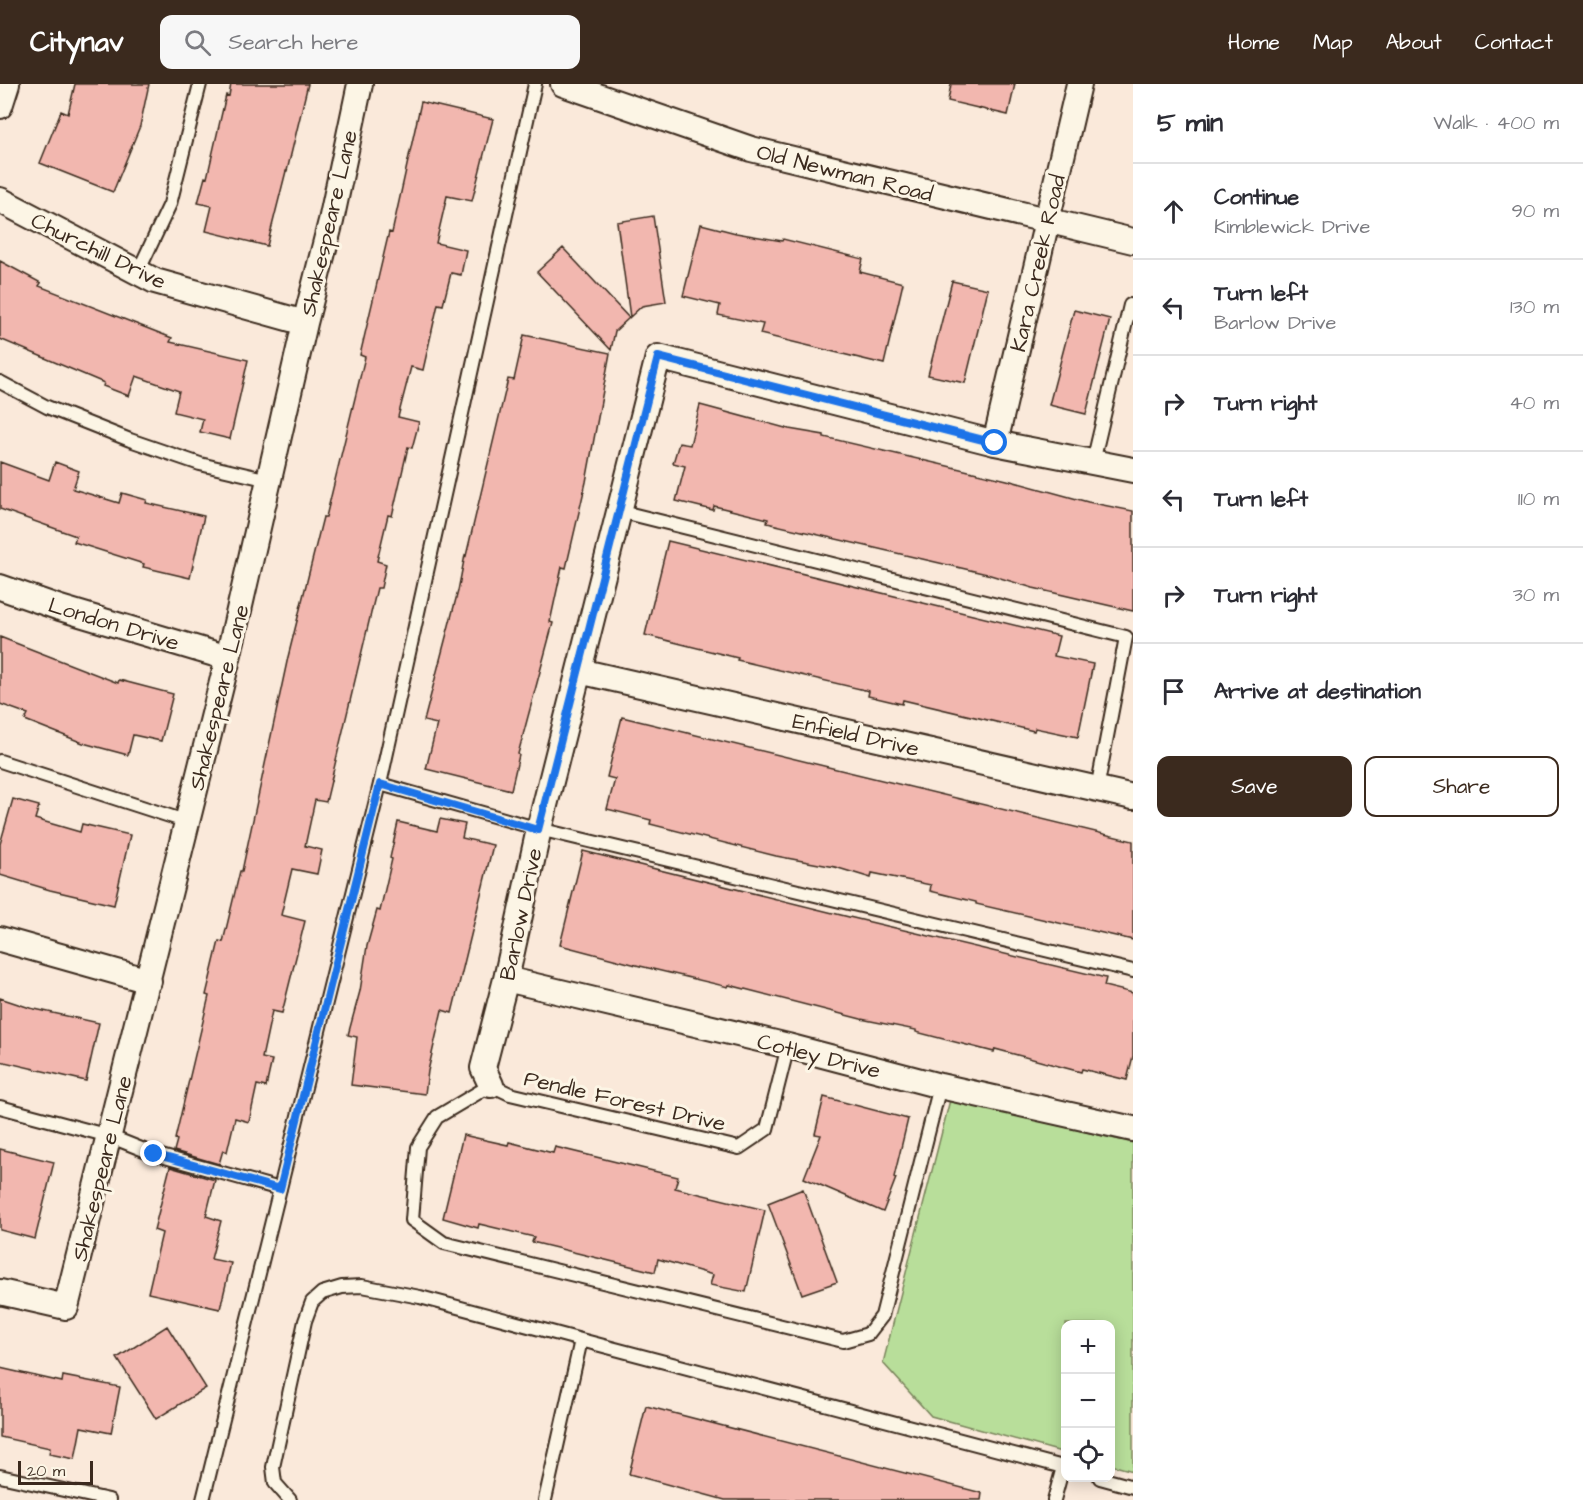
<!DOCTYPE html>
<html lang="en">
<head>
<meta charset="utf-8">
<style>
	:root { --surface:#fff; --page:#f7f7f7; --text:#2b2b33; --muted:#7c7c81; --line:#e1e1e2; --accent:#3b2a1e }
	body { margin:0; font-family:"Architects Daughter",sans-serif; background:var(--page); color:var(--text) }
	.controls { position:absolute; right:18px; bottom:18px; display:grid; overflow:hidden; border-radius:12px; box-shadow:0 3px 15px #0003 }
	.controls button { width:54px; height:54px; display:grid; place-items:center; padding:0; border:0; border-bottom:2px solid var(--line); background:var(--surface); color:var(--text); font:30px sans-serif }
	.scale { position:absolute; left:18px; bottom:15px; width:75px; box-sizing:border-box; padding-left:6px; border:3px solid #3b2a1e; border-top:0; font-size:16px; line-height:21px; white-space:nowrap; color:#3b2a1e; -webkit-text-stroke:4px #fcf5e5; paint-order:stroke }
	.stop { position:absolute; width:18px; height:18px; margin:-14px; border:4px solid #1a73e8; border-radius:50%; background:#fff }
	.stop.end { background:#1a73e8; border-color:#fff; box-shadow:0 2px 6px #0008 }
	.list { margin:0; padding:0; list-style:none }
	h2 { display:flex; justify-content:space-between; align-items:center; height:78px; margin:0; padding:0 24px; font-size:26px }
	h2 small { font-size:20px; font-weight:400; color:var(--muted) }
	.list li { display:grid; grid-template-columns:39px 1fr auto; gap:18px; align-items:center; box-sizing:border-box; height:96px; padding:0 24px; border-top:2px solid var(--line) }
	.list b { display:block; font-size:22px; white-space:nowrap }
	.list p { margin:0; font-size:20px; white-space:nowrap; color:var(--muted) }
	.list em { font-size:20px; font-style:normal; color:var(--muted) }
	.actions { display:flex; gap:12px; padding:18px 24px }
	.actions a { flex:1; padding:14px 0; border:2px solid var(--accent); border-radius:12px; text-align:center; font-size:21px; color:var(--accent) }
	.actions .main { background:var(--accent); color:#fff }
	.icon { flex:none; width:33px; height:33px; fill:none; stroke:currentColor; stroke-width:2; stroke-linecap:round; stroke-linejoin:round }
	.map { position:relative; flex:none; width:1133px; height:1416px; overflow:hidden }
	header { display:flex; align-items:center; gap:36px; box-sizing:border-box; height:84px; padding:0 30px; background:var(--accent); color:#fff }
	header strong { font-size:28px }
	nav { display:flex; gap:33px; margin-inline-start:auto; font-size:21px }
	.search { width:420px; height:54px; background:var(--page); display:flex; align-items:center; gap:15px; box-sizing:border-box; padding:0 21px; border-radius:12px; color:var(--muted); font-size:22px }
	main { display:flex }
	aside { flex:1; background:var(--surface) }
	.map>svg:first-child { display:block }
	.green { fill:#b8de9a; stroke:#7a845c; stroke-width:1.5 }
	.building { fill:#f2b7af; stroke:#3b2a1e; stroke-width:1.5 }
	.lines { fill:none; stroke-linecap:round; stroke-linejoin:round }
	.service-casing { stroke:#3b2a1e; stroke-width:16 }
	.minor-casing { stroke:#3b2a1e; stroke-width:28 }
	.service { stroke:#fcf5e5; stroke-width:12 }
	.minor { stroke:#fcf5e5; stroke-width:24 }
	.route { stroke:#1a73e8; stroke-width:8 }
	.labels { text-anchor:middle; stroke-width:6; stroke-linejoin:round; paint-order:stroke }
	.street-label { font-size:22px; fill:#3b2a1e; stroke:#fcf5e5 }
</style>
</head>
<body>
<header>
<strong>Citynav</strong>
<div class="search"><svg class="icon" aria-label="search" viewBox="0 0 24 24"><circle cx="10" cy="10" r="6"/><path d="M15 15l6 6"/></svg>Search here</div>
<nav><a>Home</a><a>Map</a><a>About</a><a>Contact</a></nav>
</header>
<main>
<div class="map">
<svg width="1133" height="1416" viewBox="0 0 1133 1416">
	<rect width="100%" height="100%" fill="#fae9da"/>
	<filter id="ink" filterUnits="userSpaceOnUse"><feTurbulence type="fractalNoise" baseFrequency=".0167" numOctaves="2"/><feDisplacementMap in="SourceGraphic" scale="12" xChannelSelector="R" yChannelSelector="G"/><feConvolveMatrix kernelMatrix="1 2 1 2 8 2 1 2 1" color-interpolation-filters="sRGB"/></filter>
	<g filter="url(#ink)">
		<path class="green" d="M950 1016 1133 1059V1387L1111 1381 1110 1240H1066L1065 1369 931 1332 883 1279Z"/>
		<path class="building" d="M75 0H149L140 42 113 108 40 79 61 27 68 30Z
			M231 0H308L287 87H286L267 162 206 147 212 122 198 119 205 93 207 94 226 11 229 12Z
			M951 0H1015L1008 31 948 17Z
			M421 18 493 35 472 117 447 112 436 159 466 166 461 191 451 189 443 221 438 220 423 286 411 283 398 333 419 338 412 364 408 363 392 432 388 431 377 477 386 480 381 504H377L326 718 315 716 305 762 322 766 317 790 292 785 281 831 305 837 282 929 272 927 262 974 272 976 266 1003 257 1001 249 1038 235 1034 227 1068 223 1066 219 1080 174 1067 177 1056 175 1055 209 912 206 911 219 857 223 858 240 787H242L288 573 323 433H326L365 273 360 271 389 148 392 149Z
			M653 132 666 218 642 222 630 233 617 138Z
			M701 140 736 149 782 157 783 155 863 175 860 188 903 199 884 280 760 250 763 240 718 231 720 221 683 212Z
			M563 164 629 234 615 247 611 266 537 188Z
			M0 177 41 199 39 202 172 254 170 258 248 276 230 355 200 348 203 335 174 328 179 307 136 292 129 312 103 302 104 299 0 255Z
			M952 197 988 205 965 299 928 291Z
			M1074 226 1110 235 1086 330 1049 321Z
			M524 251 610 269 586 398 566 484 562 483 550 538 553 539 518 670 519 671 511 706 426 685 437 640 424 637 458 507 465 471 466 472 508 295 514 296Z
			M700 321 789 345 824 351V353L1007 396 1088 418 1133 427V527L1033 504 987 490 767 439 768 435 714 422 713 426 676 417 685 382 673 379 679 359 690 361Z
			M0 378 49 396 55 378 79 387 73 405 119 419 122 409 147 416 146 419 204 432 190 494 143 483 144 480 74 458 76 452 0 425Z
			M668 457 1059 552 1054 572 1093 580 1078 653 1035 644 1034 647 903 616 902 620 868 612 869 607 737 576 738 574 645 551Z
			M0 553 118 599 119 596 173 610 161 657 133 651 128 671 83 659 25 636 28 630 0 620Z
			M622 633 1133 757V856L976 820V818L930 807 931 801 872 789 871 794 835 783 776 772 650 740 651 736 607 725 615 695 607 693Z
			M13 715 39 722 35 735 80 748 82 740 130 751 114 821 50 806 0 791V760Z
			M440 735 465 740 462 754 493 761 452 929 442 926 428 987 425 1010 351 1001 357 953 348 951 360 907 367 862 377 826 380 827 392 775 390 774 398 738 437 747Z
			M583 767 849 833 1106 894 1104 902 1133 909V972L1127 996 1082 985 1081 988 995 965 994 968 916 948V946L861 935 729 901 728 903 640 882 560 861Z
			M0 914 30 924 99 939 86 997 0 977Z
			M824 1013 908 1035 894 1093 896 1094 883 1128 804 1094 821 1051 815 1050Z
			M463 1051 508 1061 509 1058 553 1069 555 1063 633 1082 678 1093 675 1104 765 1126 746 1208 710 1201 713 1191 658 1175 655 1188 532 1158 534 1153 479 1140 478 1144 443 1134Z
			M0 1065 54 1078 35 1155 0 1146Z
			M170 1083 215 1096 206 1132 221 1137 211 1175 231 1179 220 1225 148 1209 162 1149 154 1146Z
			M803 1105 837 1198 802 1210 768 1119Z
			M167 1242 206 1304 156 1335 117 1274Z
			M0 1284 62 1298 63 1292 120 1303 111 1349 81 1343 75 1375 49 1370 50 1364 0 1353Z
			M646 1322 982 1409 981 1416H725L629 1390Z"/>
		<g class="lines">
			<g class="service-casing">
				<path id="service" d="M138 188 170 120 200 0
					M0 298 47 323 130 356 200 380 269 396
					M1093 378 1130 221 1133 222
					M619 427 1126 553 1097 705
					M0 677 188 738
					M380 700 539 745 1133 887
					M788 962 767 1045 739 1064 510 1010 491 1001 437 1033 418 1063 412 1136 444 1159 843 1257 868 1250 882 1232 940 1002
					M0 1023 109 1052 154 1070 280 1105
					M0 1392 109 1416
					M1100 1394 1133 1403
					M203 1416 380 700 535 0
					M290 1416 275 1399 273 1383 305 1237 312 1218 322 1209 342 1203 362 1202 420 1213 581 1256
					M545 1416 581 1256 1063 1383
					M1054 1416 1063 1383H1066"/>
			</g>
			<g class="minor-casing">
				<path id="minor" d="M563 0 751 65 1133 157
					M0 22 7 0
					M0 116 155 197 305 239
					M995 359 1079 0
					M0 503 60 524 228 574
					M579 587 1133 713
					M0 855 149 897
					M506 895 788 962 940 1002 1133 1045
					M491 1001 483 984 506 895 539 745 658 273 995 359 1133 386
					M0 1208 66 1223 228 574 305 239 331 137 360 0"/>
			</g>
			<use href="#service" class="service"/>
			<use href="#minor" class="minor"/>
		</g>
	</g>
	<g class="lines" filter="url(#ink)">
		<path class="route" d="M154 1070 280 1105 380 700 538 746 658 273 995 359"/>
	</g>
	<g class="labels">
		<g class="street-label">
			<text transform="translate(845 88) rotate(14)" y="8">Old Newman Road</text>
			<text transform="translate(328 139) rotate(-77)" y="8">Shakespeare Lane</text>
			<text transform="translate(99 166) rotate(26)" y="8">Churchill Drive</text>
			<text transform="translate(1037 179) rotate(-77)" y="8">Kara Creek Road</text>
			<text transform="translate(114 539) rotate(17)" y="8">London Drive</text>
			<text transform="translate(218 613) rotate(-76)" y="8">Shakespeare Lane</text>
			<text transform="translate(856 650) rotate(13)" y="8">Enfield Drive</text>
			<text transform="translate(520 830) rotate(-78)" y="8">Barlow Drive</text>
			<text transform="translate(819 971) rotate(14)" y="8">Cotley Drive</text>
			<text transform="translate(625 1016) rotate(13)" y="8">Pendle Forest Drive</text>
			<text transform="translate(101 1084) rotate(-76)" y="8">Shakespeare Lane</text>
		</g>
	</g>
</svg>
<div class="controls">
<button>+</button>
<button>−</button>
<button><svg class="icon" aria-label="locate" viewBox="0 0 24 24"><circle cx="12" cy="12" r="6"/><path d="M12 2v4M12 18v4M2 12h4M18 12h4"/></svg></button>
</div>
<div class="scale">20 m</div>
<div class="stop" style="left:995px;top:359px"></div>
<div class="stop end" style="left:154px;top:1070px"></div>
</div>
<aside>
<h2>5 min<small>Walk · 400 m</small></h2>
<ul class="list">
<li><svg class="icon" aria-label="ahead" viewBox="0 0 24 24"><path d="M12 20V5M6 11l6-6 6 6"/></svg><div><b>Continue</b><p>Kimblewick Drive</p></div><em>90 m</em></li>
<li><svg class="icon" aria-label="left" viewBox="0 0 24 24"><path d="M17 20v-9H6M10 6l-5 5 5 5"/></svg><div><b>Turn left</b><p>Barlow Drive</p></div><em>130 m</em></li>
<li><svg class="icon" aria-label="right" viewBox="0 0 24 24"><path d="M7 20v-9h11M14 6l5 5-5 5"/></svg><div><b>Turn right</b></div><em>40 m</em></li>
<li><svg class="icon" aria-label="left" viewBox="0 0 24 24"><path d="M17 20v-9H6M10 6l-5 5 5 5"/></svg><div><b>Turn left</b></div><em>110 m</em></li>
<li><svg class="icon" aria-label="right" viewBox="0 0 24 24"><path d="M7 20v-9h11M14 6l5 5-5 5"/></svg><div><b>Turn right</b></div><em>30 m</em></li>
<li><svg class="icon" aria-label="arrive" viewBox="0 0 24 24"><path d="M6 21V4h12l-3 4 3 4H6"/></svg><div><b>Arrive at destination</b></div></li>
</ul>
<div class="actions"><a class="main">Save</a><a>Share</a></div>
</aside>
</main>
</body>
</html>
